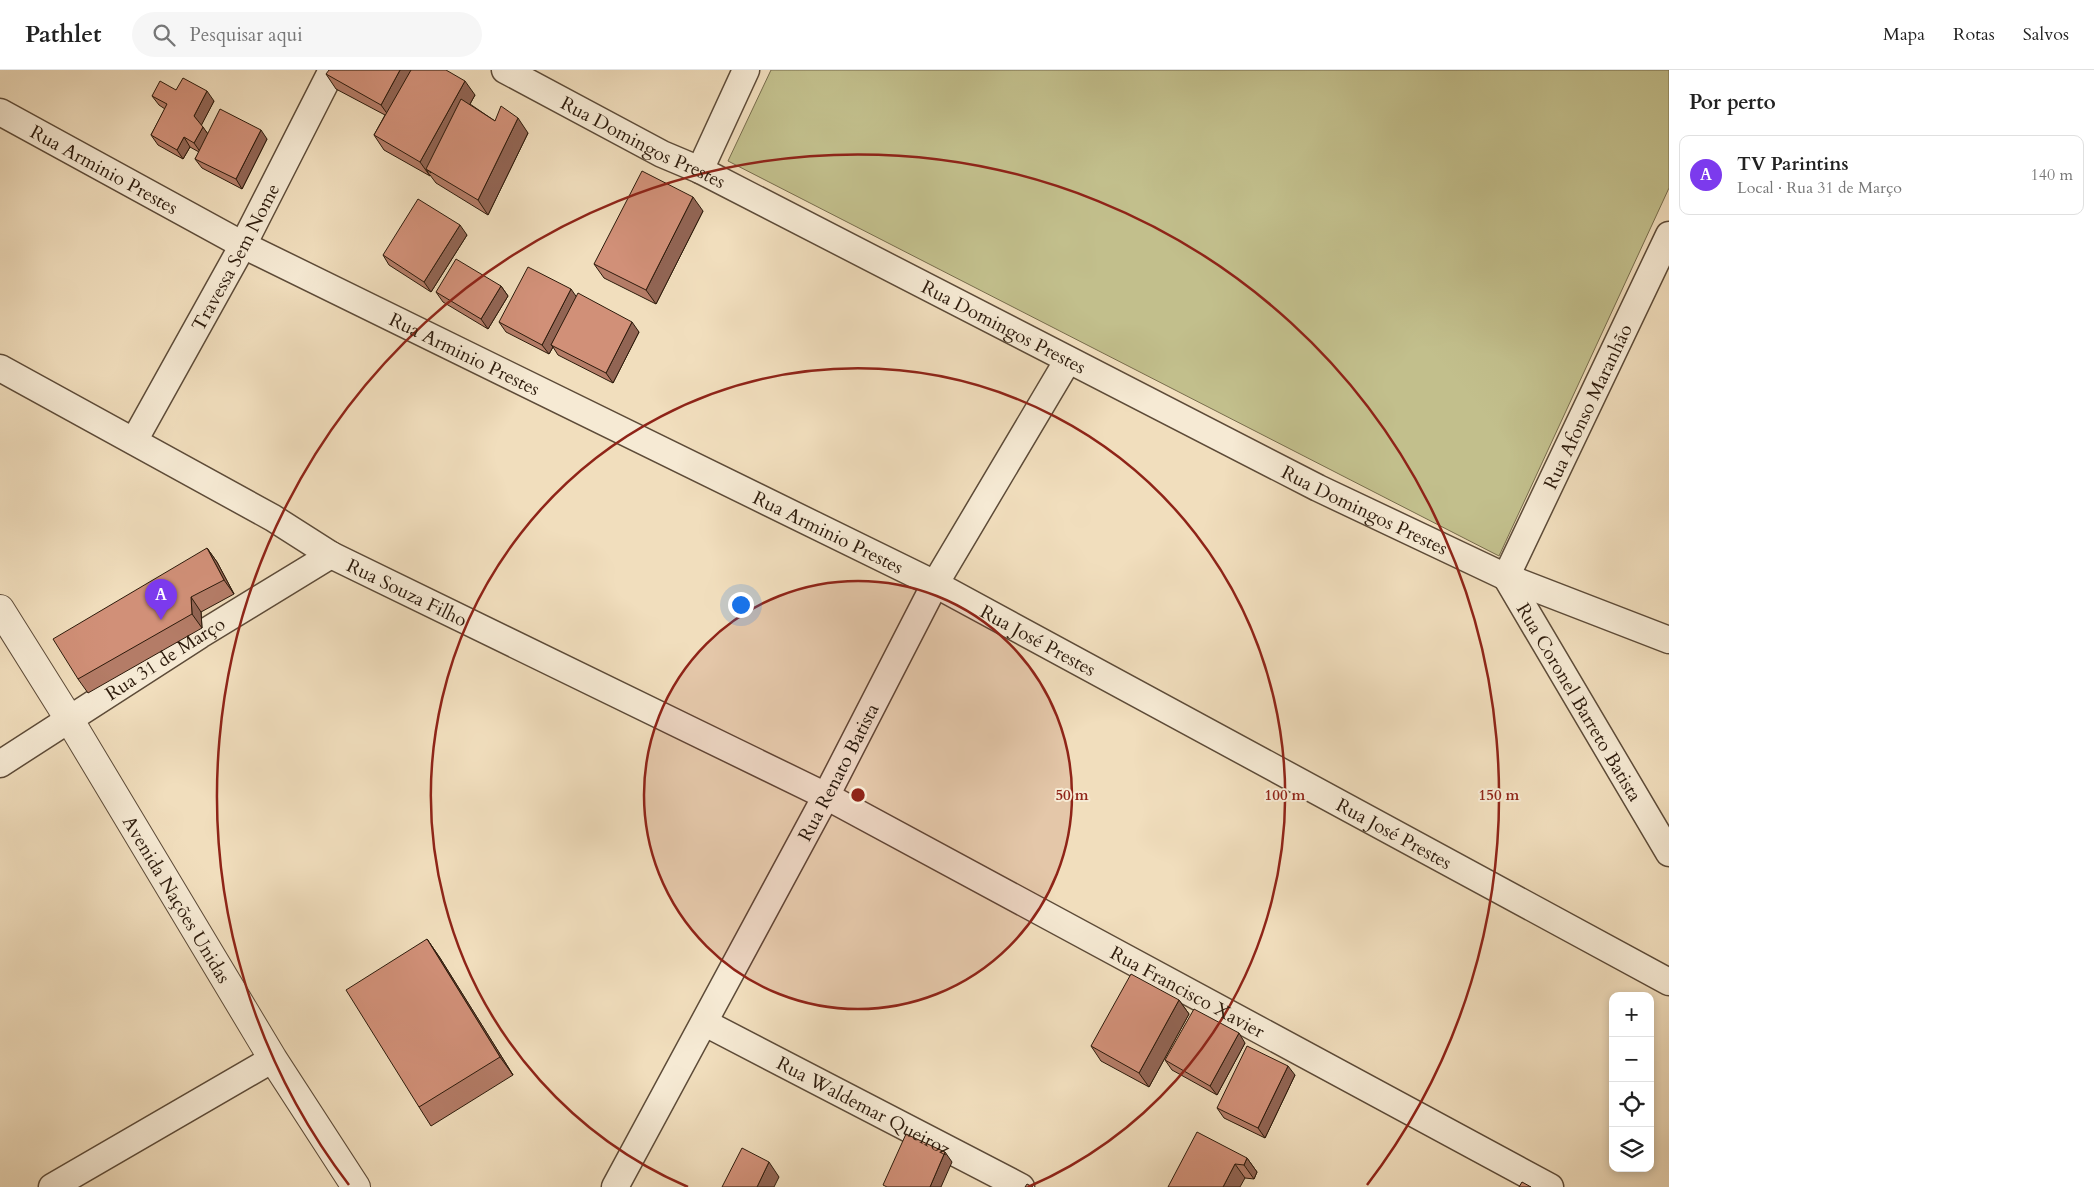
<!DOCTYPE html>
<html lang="pt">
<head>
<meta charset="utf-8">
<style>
	:root { --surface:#fff; --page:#f6f6f6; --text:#222; --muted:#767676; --line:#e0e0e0; --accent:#7c3aed }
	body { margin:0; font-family:Cardo,serif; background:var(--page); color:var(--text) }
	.controls { position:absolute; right:15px; bottom:15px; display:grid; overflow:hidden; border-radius:10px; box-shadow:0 2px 8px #0003 }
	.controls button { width:45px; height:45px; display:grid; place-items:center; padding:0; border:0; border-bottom:1px solid var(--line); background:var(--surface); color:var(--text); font:25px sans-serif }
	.you { position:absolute; left:740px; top:534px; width:18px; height:18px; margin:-12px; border:4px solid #fff; border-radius:50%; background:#1a73e8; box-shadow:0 0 0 8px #1a73e833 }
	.badge { display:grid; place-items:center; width:32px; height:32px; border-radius:50%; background:var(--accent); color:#fff; font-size:16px; font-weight:700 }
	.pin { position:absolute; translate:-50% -41px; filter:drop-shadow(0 1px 2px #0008) }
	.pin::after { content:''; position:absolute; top:26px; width:18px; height:15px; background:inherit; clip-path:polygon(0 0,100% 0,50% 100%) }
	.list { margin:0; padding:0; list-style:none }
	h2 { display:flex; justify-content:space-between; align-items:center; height:65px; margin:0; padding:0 20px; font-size:21px }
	h2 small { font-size:16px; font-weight:400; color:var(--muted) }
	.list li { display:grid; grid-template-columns:32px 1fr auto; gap:15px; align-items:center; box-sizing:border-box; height:80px; margin:0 10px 10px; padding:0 10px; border:1px solid var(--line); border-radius:10px }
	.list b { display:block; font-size:19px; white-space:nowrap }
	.list p { margin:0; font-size:16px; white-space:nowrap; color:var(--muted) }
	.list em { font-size:16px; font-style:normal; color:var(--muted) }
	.icon { flex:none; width:28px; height:28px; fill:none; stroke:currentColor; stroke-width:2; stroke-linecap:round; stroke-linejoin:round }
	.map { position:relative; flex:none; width:1669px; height:1117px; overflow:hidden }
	header { display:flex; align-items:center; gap:30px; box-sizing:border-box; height:70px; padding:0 25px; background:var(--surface); border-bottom:1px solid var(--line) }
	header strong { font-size:24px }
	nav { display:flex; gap:28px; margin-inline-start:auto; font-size:18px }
	.search { width:350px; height:45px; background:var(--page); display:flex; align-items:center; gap:12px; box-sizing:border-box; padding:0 18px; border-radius:28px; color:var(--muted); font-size:19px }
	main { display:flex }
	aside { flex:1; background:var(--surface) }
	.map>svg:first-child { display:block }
	.green { fill:#c2bf8c; stroke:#776c4c }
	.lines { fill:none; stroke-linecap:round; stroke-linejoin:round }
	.minor-casing { stroke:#5d4b38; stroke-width:29 }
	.tertiary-casing { stroke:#5d4b38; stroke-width:30 }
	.minor { stroke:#f6ead4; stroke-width:26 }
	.tertiary { stroke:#f6ead4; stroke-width:28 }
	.wall { fill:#b47c67; stroke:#2c1a0b }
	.shaded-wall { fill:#926554; stroke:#2c1a0b }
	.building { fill:#d19078; stroke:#2c1a0b }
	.ring { fill:none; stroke:#8f2418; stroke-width:2.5 }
	.labels { text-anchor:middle; stroke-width:4; stroke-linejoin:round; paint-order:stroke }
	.street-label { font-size:19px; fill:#2c1a0b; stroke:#f6ead4 }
	.centre { fill:#8f2418; stroke:#f6ead4; stroke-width:2.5 }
	.ring-label { font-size:15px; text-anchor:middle; font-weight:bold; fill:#8f2418; stroke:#f6ead4; stroke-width:4; stroke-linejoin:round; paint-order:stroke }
</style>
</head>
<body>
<header>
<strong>Pathlet</strong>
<div class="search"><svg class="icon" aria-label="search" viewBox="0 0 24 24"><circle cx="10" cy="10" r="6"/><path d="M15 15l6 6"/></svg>Pesquisar aqui</div>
<nav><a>Mapa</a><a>Rotas</a><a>Salvos</a></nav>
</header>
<main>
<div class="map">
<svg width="1669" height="1117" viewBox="0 0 1669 1117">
	<rect width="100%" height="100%" fill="#f1debd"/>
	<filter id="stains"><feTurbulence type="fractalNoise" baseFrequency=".004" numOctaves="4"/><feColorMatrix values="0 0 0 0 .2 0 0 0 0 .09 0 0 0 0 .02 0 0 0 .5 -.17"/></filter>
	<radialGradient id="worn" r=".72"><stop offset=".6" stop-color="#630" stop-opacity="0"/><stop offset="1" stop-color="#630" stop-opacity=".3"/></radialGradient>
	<path class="green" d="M771 0H1669V118L1499 486 728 91Z"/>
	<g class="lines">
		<g class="minor-casing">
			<g id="minor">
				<path id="s1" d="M505 0 662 84 700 100 1318 418 1506 507 1669 570"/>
				<path id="s2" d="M0 42 243 175 935 514 1669 912"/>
				<path d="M700 100 746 0"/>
				<path id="s3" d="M0 298 273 448 331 485 826 726 1550 1117"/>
				<path id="s4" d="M134 371 243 175 332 0"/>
				<path id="s5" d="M1506 507 1669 165"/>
				<path id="s6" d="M1506 507 1669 783"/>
				<path id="s7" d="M0 694 200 565 331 485"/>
				<path id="s8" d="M705 953 1021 1117"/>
				<path d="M52 1117 273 989"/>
				<path id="s9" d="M615 1117 826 726 935 514 1068 290"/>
			</g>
		</g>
		<g class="tertiary-casing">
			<g id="tertiary">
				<path id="s10" d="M0 539 69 649 273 989 356 1117"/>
			</g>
		</g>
		<use href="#minor" class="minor"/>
		<use href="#tertiary" class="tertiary"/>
	</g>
	<path class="wall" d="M326 4 475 25 470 34 495 51 528 63 488 145 436 113 430 105V106L384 80 374 65 385 45 336 19Z
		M176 20 214 31 201 55 208 64 267 69 242 119 202 98 195 89 199 82 190 77 183 89 158 75 151 65 165 39 159 35 152 26Z
		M703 141 656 234 604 208 594 194Z
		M467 165 431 222 389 195 383 185Z
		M501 216 508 226 488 259 443 232 436 222Z
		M576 227 639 262 613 313 558 285 553 277 549 284 506 262 499 252Z
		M207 478 217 492 234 524 201 542 202 558 88 623 78 609Z
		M427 869 440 888 513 1005 431 1056 419 1037Z
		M1179 930 1189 944 1149 1017 1101 991 1091 976Z
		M1245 973 1217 1025 1172 1000 1165 990Z
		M1295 1005 1265 1068 1224 1048 1217 1038Z
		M1247 1088 1257 1102 1254 1109 1245 1108 1168 1117Z"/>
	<path class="shaded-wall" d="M400 0H417L391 49 381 35Z
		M465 11 475 25 431 103 426 99 430 106 420 92Z
		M207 21 214 31 201 56 194 46Z
		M518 48 528 63 488 145 478 130Z
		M203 57 210 67 201 83 194 73Z
		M261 60 267 69 242 119 236 109Z
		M184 67 190 77 183 89 177 80Z
		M693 127 703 141 656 234 646 220Z
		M460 155 467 165 431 222 424 212Z
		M501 216 508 226 488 259 481 249Z
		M571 219 578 229 551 275 553 277 549 284 542 275Z
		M632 252 639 262 613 313 606 303Z
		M207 478 217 492 234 524 224 510Z
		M191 527 201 542 202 558 192 544Z
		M427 869 440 888 513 1005 500 987Z
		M1179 930 1189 944 1149 1017 1139 1003Z
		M1239 963 1245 973 1217 1025 1210 1016Z
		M1288 996 1295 1005 1265 1068 1258 1058Z
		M945 1082 952 1092 941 1117H930Z
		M1247 1088 1257 1102 1254 1109 1244 1095Z
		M769 1092 779 1107 774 1117H757Z
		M1235 1094 1245 1108 1240 1117H1223Z"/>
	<path class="building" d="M329 0H400L381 35 326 4Z
		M411 0H446L465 11 420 92 374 65Z
		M183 8 207 21 194 46 203 57 194 73 184 67 177 80 151 65 167 34 152 26 160 11 176 20Z
		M461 29 495 51 501 36 518 48 478 130 426 99Z
		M220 39 261 60 236 109 195 89Z
		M642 101 693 127 646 220 594 194Z
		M418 129 460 155 424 212 383 185Z
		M456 189 501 216 481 249 436 222Z
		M528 197 571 219 542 275 499 252Z
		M578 223 632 252 606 303 551 275Z
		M207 478 224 510 191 527 192 544 78 609 53 569Z
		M427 869 500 987 419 1037 346 920Z
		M1131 904 1179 930 1139 1003 1091 976Z
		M1194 939 1239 963 1210 1016 1165 990Z
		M1247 976 1288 996 1258 1058 1217 1038Z
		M1197 1062 1247 1088 1244 1095 1235 1094 1223 1117H1168Z
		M906 1064 945 1082 930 1117H887L883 1115Z
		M742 1078 769 1092 757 1117H722Z
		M1522 1112 1531 1117H1519Z
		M1027 1114 1033 1117H1025Z"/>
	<circle cx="858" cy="725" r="214" fill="#8f2418" fill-opacity=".12"/>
	<g class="ring">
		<circle cx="858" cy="725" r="214"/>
		<path d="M688 1117A427 427 0 1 1 1028 1117"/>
		<path d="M349 1115A641 641 0 1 1 1367 1115"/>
	</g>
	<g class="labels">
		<g class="street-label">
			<text dy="7" stroke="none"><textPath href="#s1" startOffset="156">Rua Domingos Prestes</textPath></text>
			<text dy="7" stroke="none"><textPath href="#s2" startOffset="119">Rua Arminio Prestes</textPath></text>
			<text dy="7" stroke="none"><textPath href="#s4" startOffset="210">Travessa Sem Nome</textPath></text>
			<text dy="7" stroke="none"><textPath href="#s1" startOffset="561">Rua Domingos Prestes</textPath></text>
			<text dy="7" stroke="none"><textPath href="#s2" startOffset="524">Rua Arminio Prestes</textPath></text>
			<text dy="7" stroke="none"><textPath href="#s5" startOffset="189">Rua Afonso Maranhão</textPath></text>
			<text dy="7" stroke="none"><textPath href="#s1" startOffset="966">Rua Domingos Prestes</textPath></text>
			<text dy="7" stroke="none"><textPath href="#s2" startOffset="929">Rua Arminio Prestes</textPath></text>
			<text dy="7" stroke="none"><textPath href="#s3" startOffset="465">Rua Souza Filho</textPath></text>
			<text dy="7" stroke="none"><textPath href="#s2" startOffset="1165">Rua José Prestes</textPath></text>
			<text dy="7" stroke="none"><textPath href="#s7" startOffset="196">Rua 31 de Março</textPath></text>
			<text dy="7" stroke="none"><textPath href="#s6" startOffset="145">Rua Coronel Barreto Batista</textPath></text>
			<text dy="7" stroke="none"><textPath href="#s9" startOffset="471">Rua Renato Batista</textPath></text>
			<text dy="7" stroke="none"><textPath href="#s2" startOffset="1570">Rua José Prestes</textPath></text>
			<text dy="7" stroke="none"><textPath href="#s10" startOffset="340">Avenida Nações Unidas</textPath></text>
			<text dy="7" stroke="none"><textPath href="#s3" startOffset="1342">Rua Francisco Xavier</textPath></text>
			<text dy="7" stroke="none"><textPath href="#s8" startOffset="179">Rua Waldemar Queiroz</textPath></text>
		</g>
	</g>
	<circle cx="858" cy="725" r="8" class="centre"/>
	<g class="ring-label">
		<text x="1072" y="730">50 m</text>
		<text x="1285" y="730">100 m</text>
		<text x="1499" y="730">150 m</text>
	</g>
	<rect width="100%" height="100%" filter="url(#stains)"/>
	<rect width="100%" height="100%" fill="url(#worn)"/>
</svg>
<div class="controls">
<button>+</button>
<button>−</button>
<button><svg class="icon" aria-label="locate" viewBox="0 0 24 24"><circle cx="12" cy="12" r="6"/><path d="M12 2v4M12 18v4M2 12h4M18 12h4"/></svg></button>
<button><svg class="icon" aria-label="layers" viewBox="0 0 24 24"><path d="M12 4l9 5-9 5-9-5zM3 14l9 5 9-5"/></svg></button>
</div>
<div class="you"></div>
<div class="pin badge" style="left:161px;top:550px">A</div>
</div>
<aside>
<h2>Por perto<small></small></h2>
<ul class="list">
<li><span class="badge">A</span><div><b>TV Parintins</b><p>Local · Rua 31 de Março</p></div><em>140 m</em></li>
</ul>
</aside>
</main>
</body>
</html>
